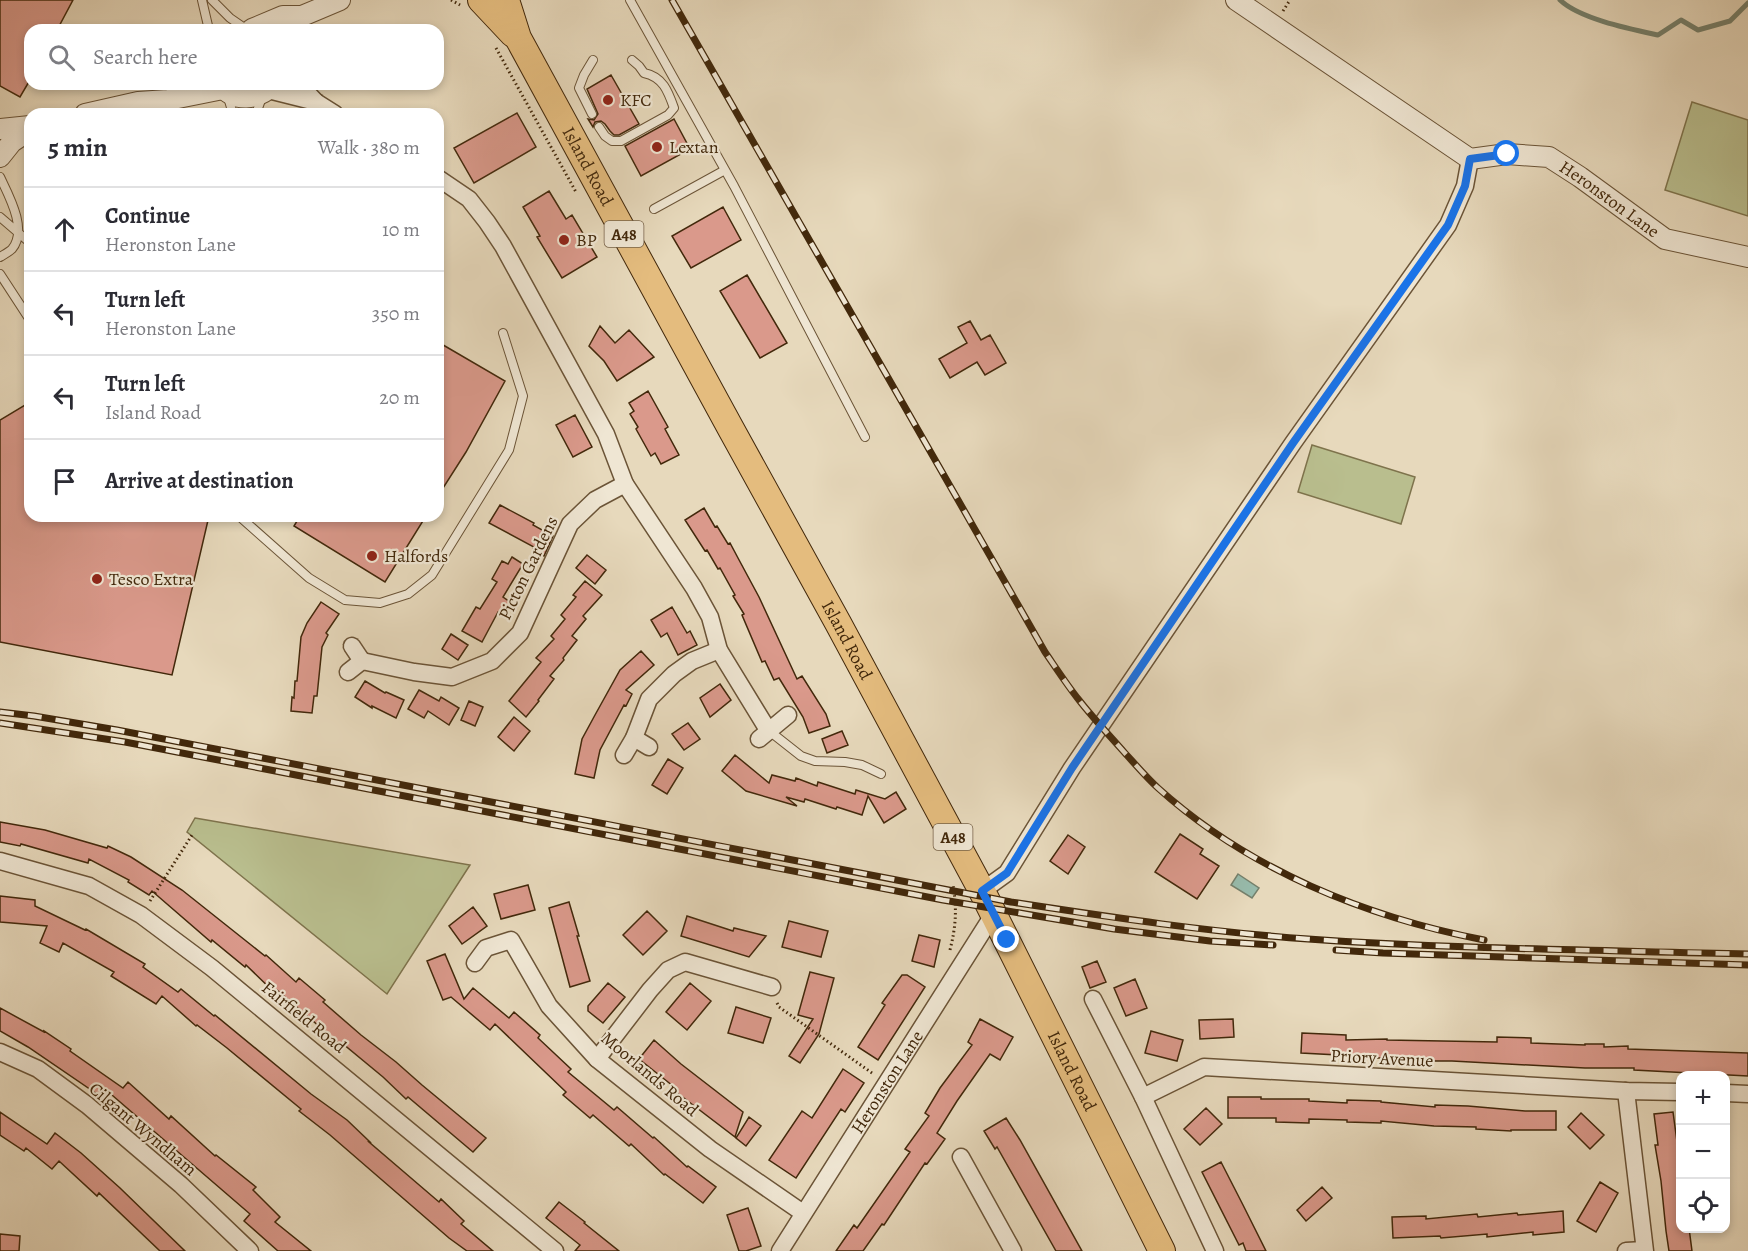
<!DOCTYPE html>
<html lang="en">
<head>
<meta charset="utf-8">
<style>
	:root { --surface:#fff; --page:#f2f2f3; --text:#2b2b33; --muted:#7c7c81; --line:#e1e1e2 }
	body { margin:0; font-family:Alegreya,serif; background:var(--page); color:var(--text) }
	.controls { position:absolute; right:18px; bottom:18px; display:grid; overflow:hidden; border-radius:12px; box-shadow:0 3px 9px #0003 }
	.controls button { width:54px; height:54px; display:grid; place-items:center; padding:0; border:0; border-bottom:2px solid var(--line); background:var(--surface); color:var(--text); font:30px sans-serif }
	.stop { position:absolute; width:18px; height:18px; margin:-14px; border:4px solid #1a73e8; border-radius:50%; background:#fff }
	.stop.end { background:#1a73e8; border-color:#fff; box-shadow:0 2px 6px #0008 }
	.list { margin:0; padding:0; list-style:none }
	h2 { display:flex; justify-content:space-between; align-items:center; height:78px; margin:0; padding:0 24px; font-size:26px }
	h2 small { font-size:20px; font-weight:400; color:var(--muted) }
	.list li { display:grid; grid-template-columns:39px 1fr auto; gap:18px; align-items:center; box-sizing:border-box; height:84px; padding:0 24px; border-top:2px solid var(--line) }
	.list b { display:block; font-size:22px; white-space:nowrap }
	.list p { margin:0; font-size:20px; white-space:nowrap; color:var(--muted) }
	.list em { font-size:20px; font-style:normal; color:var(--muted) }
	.icon { flex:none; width:33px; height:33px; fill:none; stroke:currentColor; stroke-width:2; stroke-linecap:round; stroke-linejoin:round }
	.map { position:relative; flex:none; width:1748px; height:1251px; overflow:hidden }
	.search { position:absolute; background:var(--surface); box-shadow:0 3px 9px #0003; left:24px; top:24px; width:420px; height:66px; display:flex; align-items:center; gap:15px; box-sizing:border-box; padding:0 21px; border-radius:18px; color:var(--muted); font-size:22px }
	.panel { position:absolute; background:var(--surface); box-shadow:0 3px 9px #0003; left:24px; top:108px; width:420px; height:414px; border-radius:18px }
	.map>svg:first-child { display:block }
	.green { fill:#b9be8e; stroke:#7e734c; stroke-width:1.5 }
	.water { fill:#97bbac; stroke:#75806c; stroke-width:1.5 }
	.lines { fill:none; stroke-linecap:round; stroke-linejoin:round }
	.stream { stroke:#75806c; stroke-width:5 }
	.building { fill:#da998b; stroke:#42280b; stroke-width:1.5 }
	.service-casing { stroke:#6b5437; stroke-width:10 }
	.minor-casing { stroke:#6b5437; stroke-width:19 }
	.tertiary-casing { stroke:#6b5437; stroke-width:22 }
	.primary-casing { stroke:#42280b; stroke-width:28 }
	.path { stroke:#42280b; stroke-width:3; stroke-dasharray:1.5 3; stroke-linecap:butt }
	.service { stroke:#efe6d3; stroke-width:8 }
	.minor { stroke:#efe6d3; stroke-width:16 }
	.tertiary { stroke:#efe6d3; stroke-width:20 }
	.primary { stroke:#e4bc7e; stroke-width:26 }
	.rail-casing { stroke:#42280b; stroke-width:7 }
	.rail { stroke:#efe6d3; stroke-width:4.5; stroke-dasharray:14; stroke-linecap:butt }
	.route { stroke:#1a73e8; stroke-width:8 }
	.poi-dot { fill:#8f2418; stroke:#efe6d3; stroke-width:2 }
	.labels { text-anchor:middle; stroke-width:4.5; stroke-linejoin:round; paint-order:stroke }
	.shield { fill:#efe6d3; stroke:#766147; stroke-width:1.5 }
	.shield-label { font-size:16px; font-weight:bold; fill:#42280b }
	.poi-label { font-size:18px; fill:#42280b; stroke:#efe6d3; text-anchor:start }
	.street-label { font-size:18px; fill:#42280b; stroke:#efe6d3 }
</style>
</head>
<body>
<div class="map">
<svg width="1748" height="1251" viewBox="0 0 1748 1251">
	<rect width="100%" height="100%" fill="#e7d9bc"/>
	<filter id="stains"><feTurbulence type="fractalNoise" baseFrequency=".00333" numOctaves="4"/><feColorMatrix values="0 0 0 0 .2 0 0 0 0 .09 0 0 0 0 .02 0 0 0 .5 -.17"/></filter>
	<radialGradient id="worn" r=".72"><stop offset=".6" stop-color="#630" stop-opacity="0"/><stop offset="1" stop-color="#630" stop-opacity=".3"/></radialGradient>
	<path class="green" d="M1692 102 1748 120V216L1665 190Z
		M1312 445 1415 477 1401 524 1298 492Z
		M195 818 470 865 387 994 187 832Z"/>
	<path class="water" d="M1238 874 1259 888 1252 898 1231 885Z"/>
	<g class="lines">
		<path class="stream" d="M1560 0C1580 19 1630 29 1658 35L1681 20 1698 30 1730 21 1748 3"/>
	</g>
	<path class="building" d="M0 0H73L57 30H30V80L20 97 0 86Z
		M611 75 639 124 619 135H614L610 131 605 124 601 121 595 122 593 127 588 119 594 120 598 114 587 89Z
		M517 113 536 147 474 183 454 148Z
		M674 119 690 149 641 176 625 146Z
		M549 191 566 219 572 215 597 257 562 278 537 237 540 236 523 207Z
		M723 207 741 240 691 268 672 236Z
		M747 275 787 343 760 358 720 291Z
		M970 321 981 340 990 335 1006 363 985 375 977 362 950 378 939 359 967 343 958 327Z
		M600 326 615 343 629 330 654 357 617 381 604 361 589 346Z
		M438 342 505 381 466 452 438 496Z
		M648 391 668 427 665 429 679 455 661 464 655 453 651 456 636 429 638 427 630 414 634 411 629 403Z
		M30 402V516H209L172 675 0 642V420Z
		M575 415 592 447 573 457 556 425Z
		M500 505 534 523 533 525 553 536 544 556 533 550 534 547 489 523Z
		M704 508 715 527 717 526 728 544 730 543 738 558 759 597 797 679 802 676 826 714 830 726 809 733 803 717 779 678 774 680 765 661 762 662 742 615 744 614 733 596 735 595 720 568 718 569 707 550 705 551 685 520Z
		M300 516H426L385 582 294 526Z
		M587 555 606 570 595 584 576 568Z
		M512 557 523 564 503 597 510 602 502 615 498 612 482 642 462 631 476 607 480 609 497 582 492 579 502 561 508 564Z
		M585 581 602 595 583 616 586 619 572 636 577 640 563 658 564 660 550 676 554 679 538 700 539 701 526 717 509 701 541 662 536 658 554 639 551 636 565 619 561 615 576 597 573 595Z
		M321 602 339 614 326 633 328 635 322 647 317 696H314L312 713 291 711 292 697 294 698 295 681H297L301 637 307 623Z
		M672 607 687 633 690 631 697 645 678 655 667 633 661 637 651 620Z
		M451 634 468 645 458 660 442 649Z
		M641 651 654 665 626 690 632 694 626 706 624 705 600 750 594 778 575 774 582 739 595 715 620 670Z
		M365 681 385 693 386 692 404 700 396 718 372 706V708L355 697Z
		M720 684 731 700 710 717 700 698Z
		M419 690 439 701 441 697 459 708 449 725 428 711 424 718 408 709Z
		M469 701 483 707 475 726 461 720Z
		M514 717 530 731 514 751 498 737Z
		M688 723 700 739 684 750 672 734Z
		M842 731 848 745 827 753 822 739Z
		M735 755 769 783 772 775 795 781 796 778 817 786 818 782 855 794 856 790 885 799 896 792 906 809 884 823 868 796 862 815 837 807 836 809 805 799 804 802 786 797 797 806 746 791 722 771Z
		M668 759 683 768 667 794 652 785Z
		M0 822 45 830 107 848 108 846 131 857 182 890 265 956 266 955 296 982 299 978 325 1000 323 1002 361 1035 396 1062 422 1085 486 1138 473 1152 408 1097 406 1099 383 1077 343 1044 342 1046 277 990 275 993 246 965 245 967 212 940 211 942 152 891 149 895 128 882 129 880 89 859 88 863 21 844 20 846 0 842Z
		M1180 834 1203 849 1200 854 1219 866 1197 899 1155 872Z
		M1068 835 1085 847 1068 874 1050 861Z
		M528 885 535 910 501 919 494 894Z
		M0 896 35 900V906L85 930 86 929 145 964 143 967 178 992 181 989 214 1016 215 1015 311 1094 347 1120 370 1142H369L439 1202 441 1199 464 1221 461 1224 493 1251H467L449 1238 330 1135 299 1111 301 1109 227 1048 197 1025 196 1026 162 996 156 1004 111 976 114 972 63 943 59 952 40 943 47 926 0 922Z
		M569 902 579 936H577L590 981 570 987 549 908Z
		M473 907 487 926 462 944 449 926Z
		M647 911 667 931 643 955 623 935Z
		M687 916 733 931 734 928 766 936 749 957 681 936Z
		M789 921 828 931 821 957 782 947Z
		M919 935 940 940 934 967 912 961Z
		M445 954 464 999 473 988 509 1018 514 1012 540 1035 538 1038 571 1069 568 1072 614 1110 617 1107 653 1138 654 1137 687 1167 688 1166 716 1187 703 1203 665 1174 664 1175 631 1144 629 1146 593 1115 590 1118 563 1095 566 1092 495 1024 490 1030 451 997 443 1000 427 961Z
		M1097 961 1106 982 1090 988 1082 967Z
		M810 972 834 978 819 1034 800 1063 789 1056 813 1019 798 1015Z
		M902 975H907L925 987 878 1060 858 1047 885 1005 882 1003Z
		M1135 979 1147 1008 1126 1016 1114 988Z
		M608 983 625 997 603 1023 588 1011V1006Z
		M690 983 711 1001 687 1030 666 1012Z
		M736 1007 771 1018 763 1043 728 1033Z
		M0 1008 44 1032V1031L71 1049 70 1051 123 1088 128 1082 169 1119 171 1116 215 1156 216 1155 256 1187 253 1190 280 1217 275 1222 311 1251H278L244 1221 250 1214 105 1089 100 1096 28 1047 0 1031Z
		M980 1019 1013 1037 1000 1060 990 1054 957 1101 937 1133 945 1139 927 1164 925 1163 884 1225 882 1224 863 1251H836L854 1225 857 1228 910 1152 905 1149 929 1116 925 1113 940 1088 972 1045 968 1042Z
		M1233 1019 1234 1037 1200 1039 1199 1020Z
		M1151 1031 1183 1040 1177 1061 1145 1053Z
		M1302 1033 1346 1035V1040L1387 1039V1040L1497 1042V1037L1531 1038V1043L1585 1045V1044H1604V1047L1628 1046V1049L1748 1053V1076L1634 1070V1068H1585L1452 1061H1400V1057L1357 1059V1056L1301 1053Z
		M654 1040 681 1064 743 1112 735 1137 676 1092 678 1090 639 1059Z
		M843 1069 864 1083 845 1112 841 1109 796 1178 769 1160 802 1111 812 1118Z
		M1228 1097H1261V1099H1309V1101L1347 1103V1100L1381 1101V1102L1435 1107V1105L1468 1106 1525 1111H1556V1130H1511V1131L1476 1129V1127L1434 1126 1381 1121V1123L1347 1122V1120L1309 1119V1123L1276 1122V1118H1228Z
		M1206 1108 1222 1124 1200 1145 1184 1129Z
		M0 1112 47 1144 55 1133 81 1153 120 1188 185 1251H160L99 1193 97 1196 59 1161 52 1169 26 1148 24 1151 0 1135Z
		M1673 1112 1680 1164V1228H1689L1692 1251H1669L1666 1231 1661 1181 1655 1145H1658L1654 1114Z
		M1581 1113 1604 1135 1590 1149 1568 1127Z
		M749 1117 761 1126 746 1146 736 1138Z
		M1006 1118 1020 1140 1082 1251H1056L997 1147 995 1149 984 1131Z
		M1221 1162 1243 1205 1266 1251H1246L1243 1243 1239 1245 1202 1172Z
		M1600 1182 1618 1193 1596 1232 1577 1221Z
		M1322 1187 1332 1198 1306 1221 1297 1210Z
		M559 1202 585 1222 584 1223 619 1251H575L580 1245 546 1218Z
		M748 1208 761 1246 746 1251H739L727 1215Z
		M1563 1211 1564 1232 1533 1235V1232L1487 1237V1234L1441 1238 1440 1236 1393 1238 1392 1217 1426 1216V1219L1477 1214 1478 1217 1517 1213 1518 1215Z
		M0 1234 20 1236 19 1251H0Z"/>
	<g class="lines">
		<g class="service-casing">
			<path id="service" d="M202 0 209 30
				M212 0 230 18 246 29
				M630 0 734 186 865 437
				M227 94 233 114
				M256 114 262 97
				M592 114 579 88 584 75 593 60
				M599 127 605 136 612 141H621L668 115 674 108C668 91 663 77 644 73L639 66 632 60
				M0 177C9 196 28 230 12 249 9 252 3 255 0 257
				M654 209 725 170
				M0 217 28 241 30 245
				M0 274 30 320
				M239 516 309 578 345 600 380 603 408 594 432 575 509 450 523 396 503 333
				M768 730 801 756 815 761 845 762 862 765 881 774"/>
		</g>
		<g class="minor-casing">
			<g id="minor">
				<path d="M299 84 316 102 335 114"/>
				<path d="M268 90 316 102"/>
				<path d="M438 178 469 199 487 222 503 246 606 434 625 484 694 588 710 617 719 650 768 730"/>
				<path d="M352 646 362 661"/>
				<path d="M348 672 362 661 414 672 452 677 492 661 520 633 570 524 595 500 625 484"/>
				<path d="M634 738 649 747"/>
				<path d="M759 739 788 715"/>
				<path d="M624 755 634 738 649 699 674 674 692 661 719 650"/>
				<path d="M0 861 89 886 141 915 212 968 555 1251"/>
				<path d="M982 891 1007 873 1072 768 1293 443 1448 225 1465 186 1470 159"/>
				<path d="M475 963 486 948 511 940 549 1006 597 1059 710 1149 803 1213"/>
				<path d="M1093 999 1143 1097 1215 1251"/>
				<path d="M0 1052 38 1069 87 1105 181 1185 250 1251"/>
				<path d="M597 1059 650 990 668 970 685 962 772 987"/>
				<path d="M1626 1091 1645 1251"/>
				<path d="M1726 1093 1748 1094"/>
				<path d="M1143 1097 1204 1067 1626 1091 1680 1092"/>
				<path d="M961 1157 1013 1251"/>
				<path id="s1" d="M780 1251 993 915"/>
				<path d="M1626 1251 1644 1250"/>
			</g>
		</g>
		<g class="tertiary-casing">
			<g id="tertiary">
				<path id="s2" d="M1236 0 1470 159 1507 154 1549 157 1580 177 1665 239 1748 257"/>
				<path d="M252 29 283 16H302L340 0"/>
				<path d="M219 84C234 103 258 101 274 84"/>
				<path d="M85 114 138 102 168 100 223 89"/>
				<path d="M0 129 30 126"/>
				<path d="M0 157 12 142 30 130"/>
			</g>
		</g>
		<g class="primary-casing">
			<g id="primary">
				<path d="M481 0 513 34"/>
				<path id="s3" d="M506 0 518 38 731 429 838 623 982 891 1162 1251"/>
			</g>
		</g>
		<path class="path" d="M451 0 460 5
			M1283 11 1290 0
			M496 48 576 192
			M150 901 192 835
			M950 950C956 926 957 909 953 885
			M777 1003 779 1007 872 1073"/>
		<use href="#service" class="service"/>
		<use href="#minor" class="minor"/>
		<use href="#tertiary" class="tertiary"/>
		<use href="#primary" class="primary"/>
		<g class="rail-casing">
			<path id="rail" d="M672 0 1045 652C1056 668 1067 685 1079 700 1093 718 1109 735 1124 752 1135 764 1146 777 1158 788 1249 870 1366 917 1484 940
				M0 712 34 716 117 730 1011 902C1110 917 1208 932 1308 939 1454 949 1601 950 1748 954
				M0 723 125 742 943 900 1114 929 1210 941 1273 945
				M1336 950 1383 953 1748 965"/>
		</g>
		<use href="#rail" class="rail"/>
	</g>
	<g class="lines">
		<path class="route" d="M1007 940 982 891 1007 873 1072 768 1293 443 1448 225 1465 186 1470 159 1507 154"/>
	</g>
	<g class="poi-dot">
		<circle cx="608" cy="100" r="6"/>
		<circle cx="657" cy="147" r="6"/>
		<circle cx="564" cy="240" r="6"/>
		<circle cx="372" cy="556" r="6"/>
		<circle cx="97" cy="579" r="6"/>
	</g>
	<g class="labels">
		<g class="shield">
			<rect x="604.5" y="221" width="39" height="26" rx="4.5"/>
			<rect x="933.5" y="824" width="39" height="26" rx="4.5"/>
		</g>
		<g class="shield-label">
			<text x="624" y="240">A48</text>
			<text x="953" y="843">A48</text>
		</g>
		<g class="poi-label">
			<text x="620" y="106">KFC</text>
			<text x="669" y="153">Lextan</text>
			<text x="576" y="246">BP</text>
			<text x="384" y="562">Halfords</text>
			<text x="109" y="585">Tesco Extra</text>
		</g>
		<g class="street-label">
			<text dy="6" stroke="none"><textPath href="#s3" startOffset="186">Island Road</textPath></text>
			<text dy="6" stroke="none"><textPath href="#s2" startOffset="436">Heronston Lane</textPath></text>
			<text transform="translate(528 568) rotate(-64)" y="6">Picton Gardens</text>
			<text dy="6" stroke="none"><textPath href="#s3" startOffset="726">Island Road</textPath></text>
			<text transform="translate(304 1017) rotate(39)" y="6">Fairfield Road</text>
			<text transform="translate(1382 1058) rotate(3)" y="6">Priory Avenue</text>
			<text dy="6" stroke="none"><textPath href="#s3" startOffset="1212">Island Road</textPath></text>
			<text transform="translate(650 1074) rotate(40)" y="6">Moorlands Road</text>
			<text dy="6" stroke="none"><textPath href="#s1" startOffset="200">Heronston Lane</textPath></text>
			<text transform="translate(143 1129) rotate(40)" y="6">Cilgant Wyndham</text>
		</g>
	</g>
	<rect width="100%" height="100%" filter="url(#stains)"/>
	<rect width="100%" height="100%" fill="url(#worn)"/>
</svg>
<div class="controls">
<button>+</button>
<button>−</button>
<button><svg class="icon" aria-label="locate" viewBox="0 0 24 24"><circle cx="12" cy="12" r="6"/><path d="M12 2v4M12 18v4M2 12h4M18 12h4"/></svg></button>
</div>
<div class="stop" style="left:1507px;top:154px"></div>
<div class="stop end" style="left:1007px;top:940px"></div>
<div class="search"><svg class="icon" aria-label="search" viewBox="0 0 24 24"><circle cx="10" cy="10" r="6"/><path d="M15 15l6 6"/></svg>Search here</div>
<section class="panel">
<h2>5 min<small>Walk · 380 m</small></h2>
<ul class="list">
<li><svg class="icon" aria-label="ahead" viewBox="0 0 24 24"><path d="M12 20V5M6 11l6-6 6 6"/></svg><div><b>Continue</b><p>Heronston Lane</p></div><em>10 m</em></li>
<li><svg class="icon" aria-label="left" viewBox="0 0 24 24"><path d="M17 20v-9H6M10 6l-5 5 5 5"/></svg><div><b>Turn left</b><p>Heronston Lane</p></div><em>350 m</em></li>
<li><svg class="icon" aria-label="left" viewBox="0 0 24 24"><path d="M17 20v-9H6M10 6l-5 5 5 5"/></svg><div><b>Turn left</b><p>Island Road</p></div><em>20 m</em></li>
<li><svg class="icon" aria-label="arrive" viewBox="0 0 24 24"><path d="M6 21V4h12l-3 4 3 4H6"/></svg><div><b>Arrive at destination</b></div></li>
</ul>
</section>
</div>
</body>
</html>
